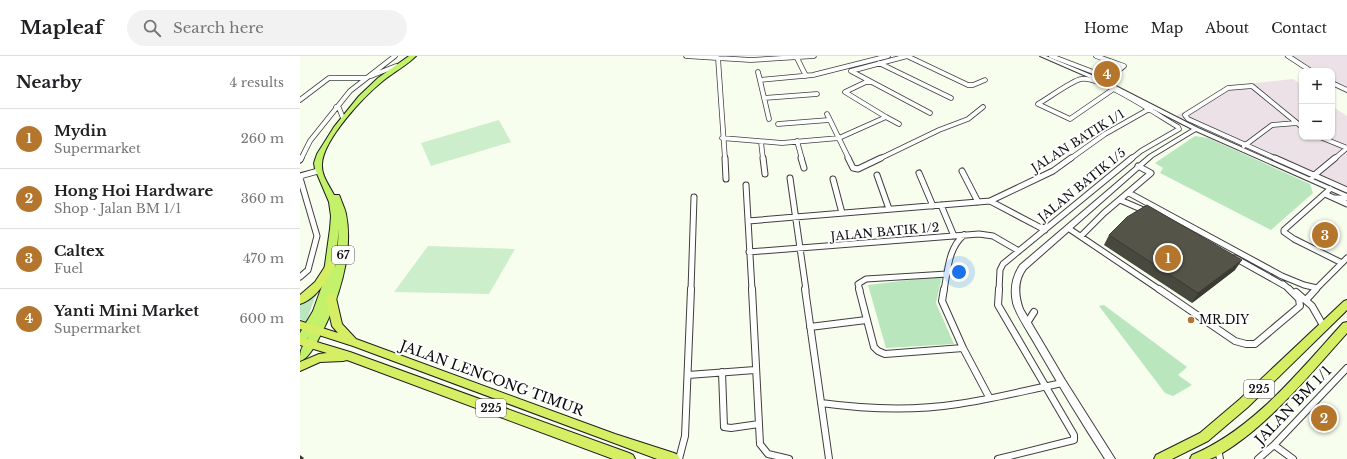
<!DOCTYPE html>
<html lang="en">
<head>
<meta charset="utf-8">
<style>
	:root { --surface:#fff; --page:#f2f2f2; --text:#202124; --muted:#757577; --line:#e0e0e0; --accent:#b4752d }
	body { margin:0; font-family:"Libre Baskerville",serif; background:var(--page); color:var(--text) }
	.controls { position:absolute; right:12px; top:12px; display:grid; overflow:hidden; border-radius:8px; box-shadow:0 1px 3px #0004 }
	.controls button { width:36px; height:36px; display:grid; place-items:center; padding:0; border:0; border-bottom:1px solid var(--line); background:var(--surface); color:var(--text); font:20px sans-serif }
	.you { position:absolute; left:659px; top:216px; width:14px; height:14px; margin:-10px; border:3px solid #fff; border-radius:50%; background:#1a73e8; box-shadow:0 0 0 6px #1a73e833 }
	.badge { display:grid; place-items:center; width:26px; height:26px; border-radius:50%; background:var(--accent); color:#fff; font-size:13px; font-weight:700 }
	.pin { position:absolute; translate:-50% -50%; border:2px solid #fff; box-shadow:0 1px 4px #0006 }
	.list { margin:0; padding:0; list-style:none }
	h2 { display:flex; justify-content:space-between; align-items:center; height:52px; margin:0; padding:0 16px; font-size:17px }
	h2 small { font-size:13px; font-weight:400; color:var(--muted) }
	.list li { display:grid; grid-template-columns:26px 1fr auto; gap:12px; align-items:center; box-sizing:border-box; height:60px; padding:0 16px; border-top:1px solid var(--line) }
	.list b { display:block; font-size:15px; white-space:nowrap }
	.list p { margin:0; font-size:13px; white-space:nowrap; color:var(--muted) }
	.list em { font-size:13px; font-style:normal; color:var(--muted) }
	.icon { flex:none; width:22px; height:22px; fill:none; stroke:currentColor; stroke-width:2; stroke-linecap:round; stroke-linejoin:round }
	.map { position:relative; flex:none; width:1047px; height:403px; overflow:hidden }
	header { display:flex; align-items:center; gap:24px; box-sizing:border-box; height:56px; padding:0 20px; background:var(--surface); border-bottom:1px solid var(--line) }
	header strong { font-size:19px }
	nav { display:flex; gap:22px; margin-inline-start:auto; font-size:14px }
	.search { width:280px; height:36px; background:var(--page); display:flex; align-items:center; gap:10px; box-sizing:border-box; padding:0 14px; border-radius:22px; color:var(--muted); font-size:15px }
	main { display:flex }
	aside { flex:1; background:var(--surface) }
	.map>svg:first-child { display:block }
	.industrial { fill:#ebe1e6 }
	.green { fill:#b9e6bc }
	.pitch { fill:#cdeeca }
	.lines { fill:none; stroke-linecap:round; stroke-linejoin:round }
	.minor-far2-casing { stroke:#3f3f3f; stroke-width:5.5 }
	.minor-far1-casing { stroke:#3f3f3f; stroke-width:7 }
	.minor-casing { stroke:#3f3f3f; stroke-width:8 }
	.tertiary-casing { stroke:#3f3f3f; stroke-width:2 }
	.primary-casing { stroke:#1d1d1d; stroke-width:2 }
	.trunk-casing { stroke:#1d1d1d; stroke-width:2 }
	.minor-far2 { stroke:#fff; stroke-width:4 }
	.minor-far1 { stroke:#fff; stroke-width:5 }
	.minor { stroke:#fff; stroke-width:6 }
	.tertiary { fill:#fff; fill-rule:evenodd }
	.primary { fill:#c3f16a; fill-rule:evenodd }
	.trunk { fill:#d5ee64; fill-rule:evenodd }
	.wall { fill:#48483f }
	.shaded-wall { fill:#3b3b33 }
	.building { fill:#545449; stroke:#3b3b33 }
	.poi-dot { fill:#b4752d; stroke:#fff; stroke-width:1.5 }
	.labels { text-anchor:middle; stroke-width:4; stroke-linejoin:round; paint-order:stroke }
	.shield { fill:#fff; stroke:#555; stroke-width:1 }
	.shield-label { font-size:11px; font-weight:bold; fill:#0c0c0c }
	.street-label { font-size:12px; fill:#0c0c0c; stroke:#fff }
	.poi-label { font-size:12px; fill:#0c0c0c; stroke:#fff; text-anchor:start }
	.near-street-label { font-size:14px; fill:#0c0c0c; stroke:#fff }
</style>
</head>
<body>
<header>
<strong>Mapleaf</strong>
<div class="search"><svg class="icon" aria-label="search" viewBox="0 0 24 24"><circle cx="10" cy="10" r="6"/><path d="M15 15l6 6"/></svg>Search here</div>
<nav><a>Home</a><a>Map</a><a>About</a><a>Contact</a></nav>
</header>
<main>
<aside>
<h2>Nearby<small>4 results</small></h2>
<ul class="list">
<li><span class="badge">1</span><div><b>Mydin</b><p>Supermarket</p></div><em>260 m</em></li>
<li><span class="badge">2</span><div><b>Hong Hoi Hardware</b><p>Shop · Jalan BM 1/1</p></div><em>360 m</em></li>
<li><span class="badge">3</span><div><b>Caltex</b><p>Fuel</p></div><em>470 m</em></li>
<li><span class="badge">4</span><div><b>Yanti Mini Market</b><p>Supermarket</p></div><em>600 m</em></li>
</ul>
</aside>
<div class="map">
<svg width="1047" height="403" viewBox="0 0 1047 403">
	<rect width="100%" height="100%" fill="#f7feed"/>
	<path class="industrial" d="M983 0H1047V38L1032 30V15H1005Z
		M993 23 1002 29V81H1032V50L1047 60V135L876 60 927 30Z"/>
	<path class="green" d="M895 80 908 82 1010 128 1013 137 971 174 860 117 863 112 855 107Z
		M642 220 636 247 654 288 586 292 568 229Z
		M17 236 6 266 0 263V247Z
		M804 249 887 311 878 319 892 329 873 340 865 337 799 250Z"/>
	<path class="pitch" d="M199 64 211 86 131 110 121 87Z
		M128 190 215 193 189 238 94 236Z"/>
	<g class="lines">
		<g class="minor-far2-casing">
			<path id="minor-far2" d="M386 0 418 2 425 103
				M751 0 809 22
				M796 0 824 10 808 23
				M988 0 1011 15
				M418 2 451 4 514 0
				M497 2 506 20
				M579 7 651 42
				M458 16 469 63
				M71 20 96 10
				M460 24 513 19 588 0
				M1032 27 1047 34
				M812 34 770 63 738 48C747 43 773 24 781 23 801 20 859 60 878 71L879 73 841 95 831 103
				M464 42 517 38
				M0 44 29 22H66
				M36 51 39 52 43 62
				M630 57 551 15 607 0 668 29H673L685 24
				M527 58 549 103
				M586 61 599 68
				M478 68 529 64
				M1020 81 1047 92
				M422 82 482 87 539 82 586 61 545 36 566 26H570
				M497 85 502 103
				M461 86 463 103
				M944 90 972 69 997 67
				M1 103 10 85 50 35 95 0
				M579 103 639 74 668 63 683 51
				M770 103 805 78 851 52
				M977 103 888 63 885 59 928 32 952 30 1002 71
				M1034 103 1047 92"/>
		</g>
		<g class="minor-far1-casing">
			<path id="minor-far1" d="M425 102 426 123
				M463 102 465 118
				M501 102 504 112
				M548 102 553 112 558 113 581 102
				M975 102 1047 134
				M0 104 1 102
				M662 115 678 146
				M619 117 633 150
				M577 119 589 153
				M0 120 18 115
				M1012 121 1035 102
				M0 122 17 180 8 214 0 221
				M490 122 506 234
				M533 123 542 157
				M446 129 452 234
				M1030 133 984 174V176L994 183 1042 207
				M829 137 982 220 1004 229 1017 232
				M1025 138 1047 148
				M1035 142H1047
				M820 144 848 156
				M690 145 753 115 771 102
				M641 149 654 180
				M448 165 690 145 745 174
				M768 172 860 234
				M781 180 804 157 851 117 838 110
				M449 196 679 178 693 180 719 195
				M935 202 985 230
				M983 228 990 234
				M391 234 394 141
				M560 234 558 228 566 223 647 218
				M644 234C648 215 648 192 664 179
				M699 234 700 214 703 208 832 102
				M1015 234 1047 202"/>
		</g>
		<g class="minor-casing">
			<path id="minor" d="M452 233 460 388 468 398 489 403
				M505 233 529 403
				M559 233 574 291 578 295 585 298 663 292
				M644 233 642 245 663 292 689 341
				M859 233 935 285 946 288H955L1000 250 999 243 989 233
				M996 236 1012 250 1024 271
				M1006 244 1016 233
				M727 267 734 256
				M510 271 566 264
				M422 316 424 371 431 372 459 368
				M388 319 455 314
				M521 347C565 353 613 355 658 348 693 343 727 334 762 327
				M974 389 993 403
				M918 393 920 403
				M379 403 385 380 391 233
				M698 403 774 384V379L698 249 699 233
				M958 403 974 389 1047 312"/>
		</g>
		<g class="tertiary-casing">
			<path id="tertiary" d="M740 0H746L806 25 898 72 1047 138V142L896 75 853 101 726 213C717 225 718 239 723 253L765 324 815 403H805C781 366 758 328 736 290 729 277 717 261 713 247 710 233 712 221 720 209L849 99 892 73 802 27Z"/>
		</g>
		<g class="primary-casing">
			<path id="primary" d="M109 0H116C107 9 94 16 84 24 65 39 23 83 22 108 21 119 29 129 34 139H39L40 141C42 147 45 153 46 158 54 198 38 247 19 282 15 290 8 303 0 305 0 290 3 292 9 280L4 288 0 289V277L13 255 22 230 30 173 31 160 29 146 15 113 14 107 17 98 34 71 59 40 78 22ZM39 172 37 201 35 212Z"/>
		</g>
		<g class="trunk-casing">
			<path id="trunk" d="M31 205 36 208C27 223 18 242 0 248V239L15 226 28 206Z
				M31 238 34 239 36 242 42 268 56 283 315 378 374 397 378 399 380 403H357L53 290 0 273V265L38 277 32 270 26 242 28 239Z
				M1047 244V254L948 351 908 385 872 403H854L856 399 900 377 940 343 1044 245Z
				M1047 266V277C1011 317 965 374 917 400L910 403H890L892 399C954 373 999 315 1043 267Z
				M0 281 50 296 329 397 333 399 335 403H313L47 304 43 305 20 306 0 315V306L19 298 27 297 0 289Z"/>
		</g>
		<use href="#minor-far2" class="minor-far2"/>
		<use href="#minor-far1" class="minor-far1"/>
		<use href="#minor" class="minor"/>
		<use href="#tertiary" class="tertiary"/>
		<use href="#primary" class="primary"/>
		<use href="#trunk" class="trunk"/>
	</g>
	<path class="wall" d="M809 179 935 214 892 247 804 189Z"/>
	<path class="shaded-wall" d="M942 204 935 214 892 247 898 237Z
		M0 399 4 402 3 403H0Z"/>
	<path class="building" d="M847 149 942 204 898 237 809 179 827 161Z"/>
	<circle class="poi-dot" cx="891" cy="264" r="4"/>
	<g class="labels">
		<g class="shield">
			<rect x="32" y="190" width="22" height="18" rx="3"/>
			<rect x="944" y="324" width="30" height="18" rx="3"/>
			<rect x="176" y="343" width="30" height="18" rx="3"/>
		</g>
		<g class="shield-label">
			<text x="43" y="203">67</text>
			<text x="959" y="337">225</text>
			<text x="191" y="356">225</text>
		</g>
		<g class="street-label">
			<text transform="translate(778 85) rotate(-32)" y="4">JALAN BATIK 1/1</text>
			<text transform="translate(782 129) rotate(-39)" y="4">JALAN BATIK 1/5</text>
			<text transform="translate(585 176) rotate(-5)" y="4">JALAN BATIK 1/2</text>
		</g>
		<g class="poi-label">
			<text x="899" y="268">MR.DIY</text>
		</g>
		<g class="near-street-label">
			<text transform="translate(192 322) rotate(20)" y="5">JALAN LENCONG TIMUR</text>
			<text transform="translate(993 349) rotate(-46)" y="5">JALAN BM 1/1</text>
		</g>
	</g>
</svg>
<div class="controls">
<button>+</button>
<button>−</button>
</div>
<div class="you"></div>
<div class="pin badge" style="left:868px;top:202px">1</div>
<div class="pin badge" style="left:1024px;top:362px">2</div>
<div class="pin badge" style="left:1025px;top:179px">3</div>
<div class="pin badge" style="left:807px;top:18px">4</div>
</div>
</main>
</body>
</html>
